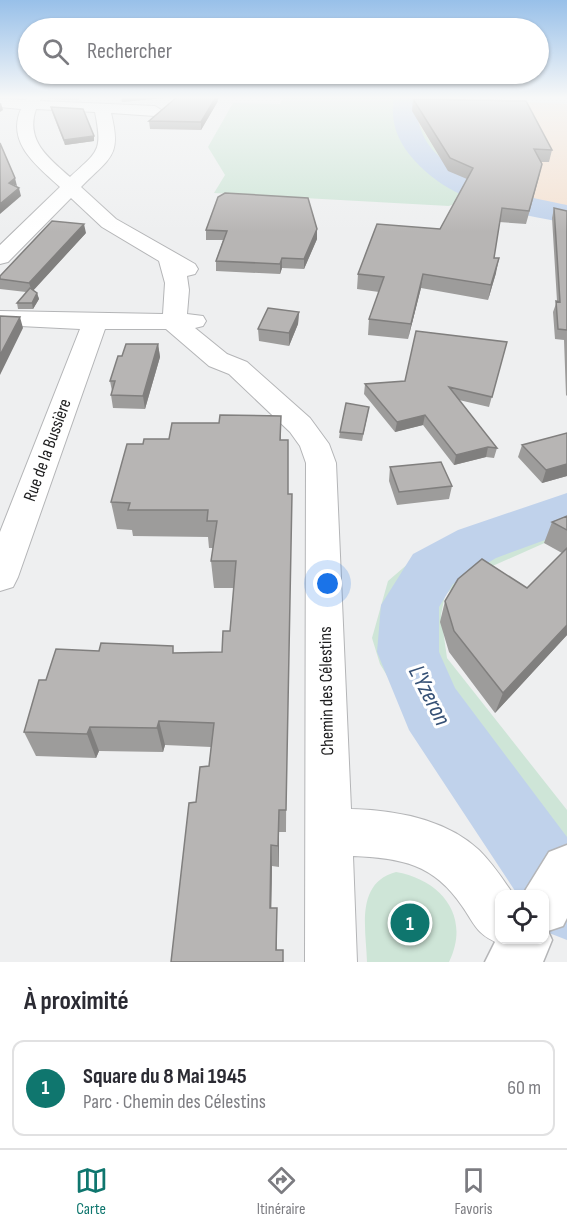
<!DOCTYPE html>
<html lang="fr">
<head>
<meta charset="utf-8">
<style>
	:root { --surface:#fff; --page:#f2f2f3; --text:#2b2b33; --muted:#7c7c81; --line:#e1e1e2; --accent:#0f766e }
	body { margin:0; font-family:"Sofia Sans Condensed",sans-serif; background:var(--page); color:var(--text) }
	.controls { position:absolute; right:18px; bottom:18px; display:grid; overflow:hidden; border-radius:12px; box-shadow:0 2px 4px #0004 }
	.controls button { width:54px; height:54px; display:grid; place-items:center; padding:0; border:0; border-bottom:2px solid var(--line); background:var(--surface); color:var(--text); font:30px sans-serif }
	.you { position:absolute; left:328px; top:584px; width:21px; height:21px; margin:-15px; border:4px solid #fff; border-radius:50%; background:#1a73e8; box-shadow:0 0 0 9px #1a73e833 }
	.badge { display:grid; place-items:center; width:39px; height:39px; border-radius:50%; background:var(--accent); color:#fff; font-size:20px; font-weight:700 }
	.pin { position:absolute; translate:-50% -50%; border:3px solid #fff; box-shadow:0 2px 6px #0006 }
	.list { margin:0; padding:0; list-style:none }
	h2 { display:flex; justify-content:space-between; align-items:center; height:78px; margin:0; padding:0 24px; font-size:26px }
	h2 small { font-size:20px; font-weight:400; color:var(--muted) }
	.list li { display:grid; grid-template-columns:39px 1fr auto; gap:18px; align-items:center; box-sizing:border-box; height:96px; margin:0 12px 12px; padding:0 12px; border:2px solid var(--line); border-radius:12px }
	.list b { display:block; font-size:22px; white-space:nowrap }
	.list p { margin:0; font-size:20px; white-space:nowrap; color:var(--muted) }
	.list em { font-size:20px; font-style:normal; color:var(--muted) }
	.icon { flex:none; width:33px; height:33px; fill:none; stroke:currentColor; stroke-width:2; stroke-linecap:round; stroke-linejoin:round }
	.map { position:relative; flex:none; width:567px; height:962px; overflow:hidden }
	.search { position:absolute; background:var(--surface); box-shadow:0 2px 4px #0004; left:18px; right:18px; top:18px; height:66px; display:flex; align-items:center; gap:15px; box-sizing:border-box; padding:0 21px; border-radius:33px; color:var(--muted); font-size:22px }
	.sheet { height:186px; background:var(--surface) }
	nav { display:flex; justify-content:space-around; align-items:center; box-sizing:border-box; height:84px; border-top:2px solid var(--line); background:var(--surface); font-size:16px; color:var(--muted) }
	nav a { display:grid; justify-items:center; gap:3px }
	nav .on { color:var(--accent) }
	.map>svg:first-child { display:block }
	.commercial { fill:#f4e1d1 }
	.green { fill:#cee5d7 }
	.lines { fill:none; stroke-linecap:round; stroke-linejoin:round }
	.river { fill:#c0d2eb; fill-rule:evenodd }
	.street-casing { stroke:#b4b5b7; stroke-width:2 }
	.secondary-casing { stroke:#b4b5b7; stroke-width:3 }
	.street { fill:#fff; fill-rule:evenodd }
	.secondary { fill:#fff; fill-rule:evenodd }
	.wall { fill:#9d9c9b }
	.shaded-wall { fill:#807f7e }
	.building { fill:#b7b5b4; stroke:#807f7e; stroke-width:1.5 }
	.labels { text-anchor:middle; stroke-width:6; stroke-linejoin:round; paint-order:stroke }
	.street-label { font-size:18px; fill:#1d1d1e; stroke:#fff }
	.near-water-label { font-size:24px; font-style:italic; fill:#365176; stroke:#fff }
</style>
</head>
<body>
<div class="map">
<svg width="567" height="962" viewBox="0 0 567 962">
	<rect width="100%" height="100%" fill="#eeeff0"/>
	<path class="commercial" d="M421 97 567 104V208L520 200 467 179 446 167 418 122Z"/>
	<path class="green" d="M283 97H421L418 122 446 167 467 179 520 200 567 208V220L469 198 449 206 214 193 225 175 208 147 233 103 280 104Z
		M567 494V533L461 580 445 595 441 615 447 658 567 810V854L540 894H519L380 664 372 638 388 581 424 550 469 529Z
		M396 872C442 880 471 917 449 962H367C366 929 355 883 396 872Z"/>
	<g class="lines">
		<path class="river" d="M394 97H418C407 174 512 194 567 205V223C509 212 448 203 409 154 396 137 390 119 394 97Z
			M567 493V532L496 558 453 584 439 607V652L455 688 567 837V940L544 931V894H517L409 730 377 652 381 605 413 554 458 530Z"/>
		<g class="street-casing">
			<path id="street" d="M28 97H42L40 101 155 106 163 111 155 116 111 113C122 157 110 157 81 187L116 219 195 264 198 269 195 274 187 276 189 290 187 314 203 316 206 321 203 326 195 328 227 354 247 362 310 418 329 444 336 463 351 809C394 810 446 819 479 850 492 863 503 879 513 894H500V940H512L500 944C476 934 476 926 462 906 434 864 401 858 353 856L357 962H305L306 463 300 446 290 432 229 374 209 366 166 329H105L18 577 13 587 0 591V532L80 329 0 325V311L163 314 165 283 159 261 102 227 71 198 8 262 0 264V245L60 187C37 166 6 143 21 109L0 107V99L26 100ZM36 109 95 112C103 152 98 151 70 177 49 158 25 141 36 109Z"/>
		</g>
		<g class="secondary-casing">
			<path id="secondary" d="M567 845V918L563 926 548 931 552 940 543 962H485L500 932V940H544V894H523L549 852Z"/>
		</g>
		<use href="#street" class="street"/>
		<use href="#secondary" class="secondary"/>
	</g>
	<path class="wall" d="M48 97H79V100L48 99Z
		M177 97H218V101L201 130 150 129 149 121Z
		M413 99 552 150 549 162H541L542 164 539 177 526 224 499 222 494 258 496 273 488 300 421 288 408 339 368 335 369 319 379 292 357 289 358 274 440 229 467 179 448 171 412 111Z
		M51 107 94 136V141L65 145 52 112Z
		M218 197 317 239 304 269 282 268 280 274 216 271V261L223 240H206V230Z
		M554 208 567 211V396L566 395 564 340 555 339 553 312 557 301 552 218Z
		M86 233 33 290 37 293 39 299 33 309H18L17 303 26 292 0 289V276Z
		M299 312 298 324 289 346 259 341 258 329Z
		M507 342 489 407 459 400 497 448 494 458 486 457 454 465 423 425 395 432 364 394 365 384 405 381Z
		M158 344 160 357 145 409 113 408 111 395 112 391 110 381 122 356Z
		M368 413 362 441 339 438 340 432Z
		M281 416V440L288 494 286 832H279V867L272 866 271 908H277V950L283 962 196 802 209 766 211 747 165 745 163 752 99 751 96 758 36 756 24 732 46 680 174 653 222 652 230 631 234 588H214L211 561 213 548H209L208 537 133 536 132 530 117 529 111 502 143 444 169 439 219 423Z
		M567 433V476L542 483 518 457 522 445Z
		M390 467 452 486 449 499 397 505 389 481Z
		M567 516V635L495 713 449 652 440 622 445 601 527 588 562 553 544 543 552 522Z"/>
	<path class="shaded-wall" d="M121 97H176L122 102Z
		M216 97H218V101L201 130V122Z
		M0 103H1L3 110 0 112Z
		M94 136V141L65 145 64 140Z
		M15 178 17 186 9 183Z
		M19 188 21 196 0 214V204Z
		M84 224 86 233 32 292 29 283Z
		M317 229V239L304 269V259Z
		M282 258V268L280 274V264Z
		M499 258 496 273 488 300 491 285Z
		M423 274 421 288 408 339 411 324Z
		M37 293 39 299 33 309 32 303Z
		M299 312 298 324 289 346V333Z
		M20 317 23 328 0 375V355Z
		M158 344 160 357 145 409 143 396Z
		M425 415 423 425 395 432 397 422Z
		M488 447 486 457 454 465 456 455Z
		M567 464V476L542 483 546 470Z
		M567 625V635L495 713 503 693Z
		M159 721 165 745 163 752 157 728Z
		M90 727 99 751 96 758 87 734Z
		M279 810V867L278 846Z
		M271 845 272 866 271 927 270 908Z"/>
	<path class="building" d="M177 97H216L201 122 149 121Z
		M413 99 526 101 552 150 534 149 542 164 529 211 502 208 494 258H499L491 285 423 274 411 324 369 319 384 277 358 274 377 224 440 229 473 168 450 158Z
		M51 107 83 109 94 136 64 140Z
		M0 143 15 178 9 183 19 188 0 204Z
		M225 193 308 198 317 229 304 259 282 258 280 264 216 261 227 231 206 230 218 197Z
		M554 208 567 211V330L558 329 556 301 560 302Z
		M52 221 84 224 29 283 0 279V276Z
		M30 288 37 293 32 303H17Z
		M268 308 299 312 289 333 258 329Z
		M0 316 20 317 0 355Z
		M416 331 507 342 492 397 449 387 497 448 488 447 456 455 425 415 397 422 365 384 405 381Z
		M126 344H158L143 396 111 395 115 381H110L118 356H122Z
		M346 403 369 407 363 434 340 432Z
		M220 415 281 416 280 440H288V494H292L286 810H279L278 846 271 845 270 908H277L276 950H283V962H171L189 803 196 802 200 767 209 766 214 723 159 721 157 728 90 727 87 734 24 732 39 680H46L56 649 99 651 101 643 173 646V653L222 652 223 631H230L236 561H211L217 521H207L208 510H128L130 503 111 502 127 444H143L144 439H169L172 423H219Z
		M567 433V464L546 470 522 445Z
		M441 462 452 486 399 492 390 467Z
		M567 516V530L552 522Z
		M567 548V625L503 693 454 631 445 601 458 579 482 559 527 588Z"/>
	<linearGradient id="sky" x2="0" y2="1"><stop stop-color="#98c0e9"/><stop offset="0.42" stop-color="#f7f8f8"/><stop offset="1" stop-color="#f7f8f8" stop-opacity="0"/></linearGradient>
	<rect width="567" height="232" fill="url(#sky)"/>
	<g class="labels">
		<g class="street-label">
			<text transform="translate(47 450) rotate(-70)" y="6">Rue de la Bussière</text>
			<text transform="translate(326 691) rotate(-91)" y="6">Chemin des Célestins</text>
		</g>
		<g class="near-water-label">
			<text transform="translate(430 695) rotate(63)" y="8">L'Yzeron</text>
		</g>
	</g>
</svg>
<div class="controls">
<button><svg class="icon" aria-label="locate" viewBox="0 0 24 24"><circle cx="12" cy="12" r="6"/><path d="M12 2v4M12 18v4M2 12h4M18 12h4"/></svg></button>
</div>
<div class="you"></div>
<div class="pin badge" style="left:410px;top:923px">1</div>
<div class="search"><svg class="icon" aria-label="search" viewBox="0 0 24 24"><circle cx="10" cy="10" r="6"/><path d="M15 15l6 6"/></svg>Rechercher</div>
</div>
<section class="sheet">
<h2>À proximité<small></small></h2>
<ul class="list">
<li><span class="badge">1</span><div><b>Square du 8 Mai 1945</b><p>Parc · Chemin des Célestins</p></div><em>60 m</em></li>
</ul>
</section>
<nav>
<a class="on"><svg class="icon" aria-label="map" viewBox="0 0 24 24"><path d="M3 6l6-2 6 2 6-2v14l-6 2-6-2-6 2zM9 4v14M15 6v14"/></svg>Carte</a>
<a><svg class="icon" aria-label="directions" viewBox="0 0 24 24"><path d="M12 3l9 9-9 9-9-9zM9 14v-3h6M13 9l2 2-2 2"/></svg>Itinéraire</a>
<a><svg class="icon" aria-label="saved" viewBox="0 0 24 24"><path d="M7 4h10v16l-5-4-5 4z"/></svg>Favoris</a>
</nav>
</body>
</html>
